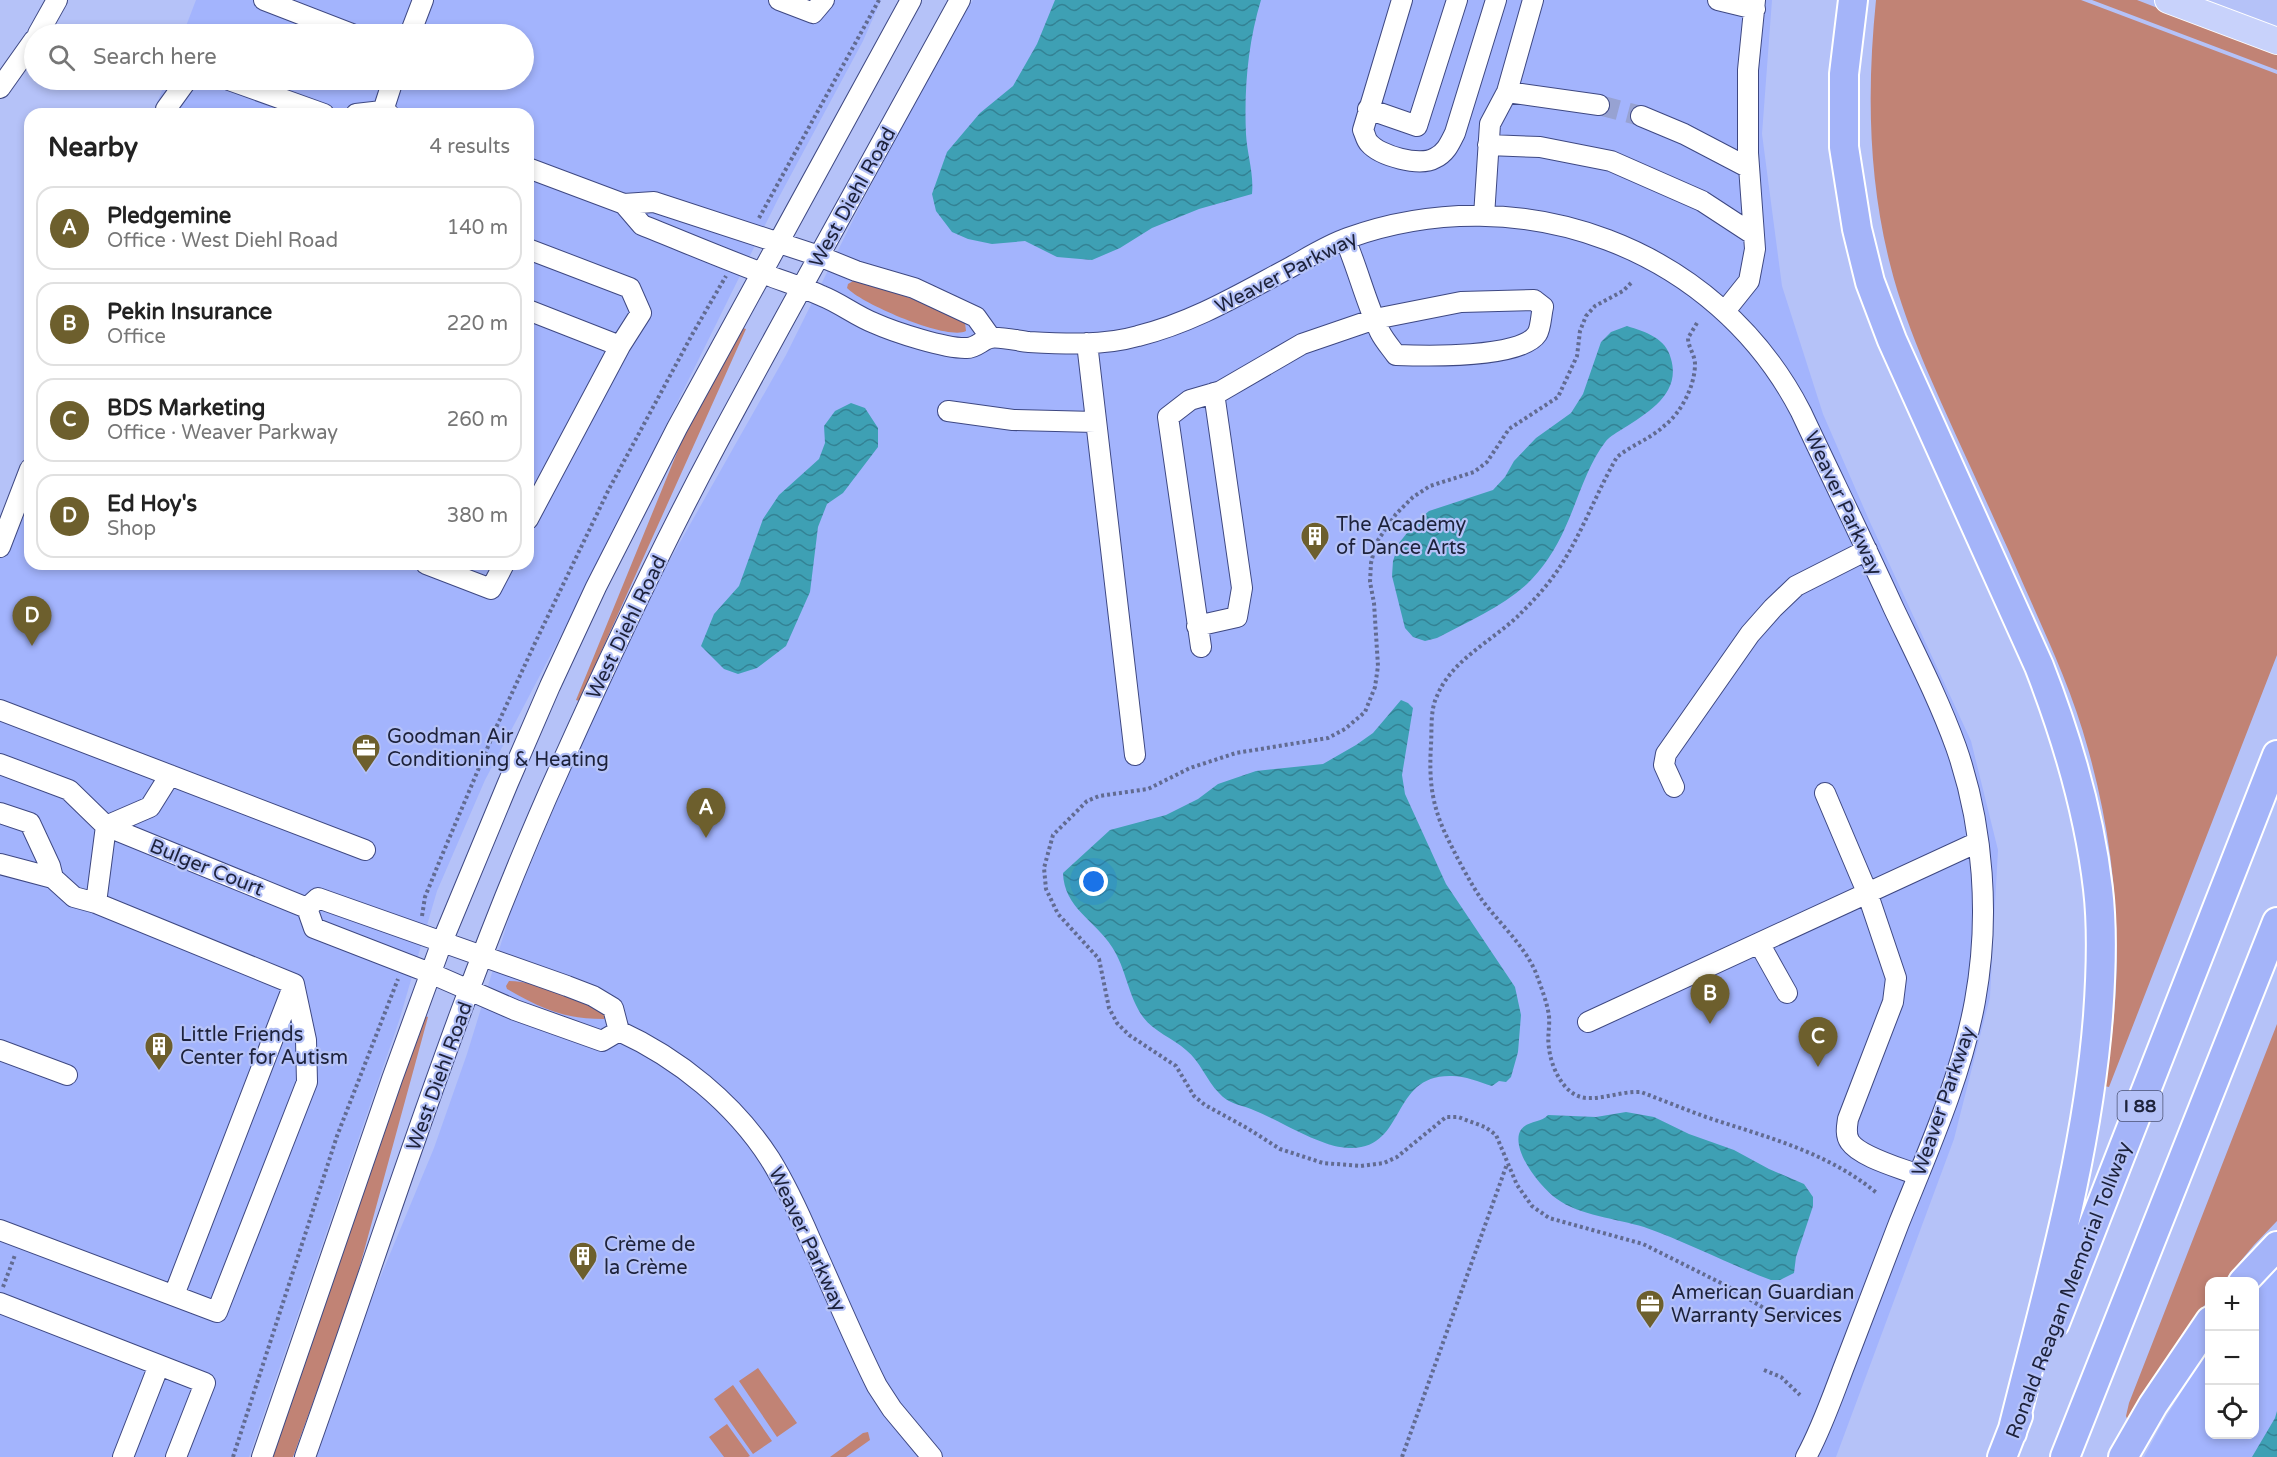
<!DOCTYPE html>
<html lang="en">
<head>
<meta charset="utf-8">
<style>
	:root { --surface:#fff; --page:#f6f6f6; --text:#222; --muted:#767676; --line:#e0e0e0; --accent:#6d5f2d }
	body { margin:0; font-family:"Varela Round",sans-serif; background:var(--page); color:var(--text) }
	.controls { position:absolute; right:18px; bottom:18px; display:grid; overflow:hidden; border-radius:12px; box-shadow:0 3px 9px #0003 }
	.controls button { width:54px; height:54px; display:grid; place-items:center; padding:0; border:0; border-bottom:2px solid var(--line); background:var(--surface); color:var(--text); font:30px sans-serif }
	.you { position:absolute; left:1094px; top:882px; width:21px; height:21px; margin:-15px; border:4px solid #fff; border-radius:50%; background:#1a73e8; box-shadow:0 0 0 9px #1a73e833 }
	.badge { display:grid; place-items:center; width:39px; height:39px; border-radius:50%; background:var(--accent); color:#fff; font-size:20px; font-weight:700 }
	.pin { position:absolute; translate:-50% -50px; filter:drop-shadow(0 2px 3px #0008) }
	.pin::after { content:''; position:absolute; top:32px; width:21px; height:18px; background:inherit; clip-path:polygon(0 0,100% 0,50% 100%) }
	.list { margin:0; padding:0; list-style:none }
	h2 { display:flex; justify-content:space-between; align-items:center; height:78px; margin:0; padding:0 24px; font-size:26px }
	h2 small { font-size:20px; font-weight:400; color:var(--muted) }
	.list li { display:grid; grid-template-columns:39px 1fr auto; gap:18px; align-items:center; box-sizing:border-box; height:84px; margin:0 12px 12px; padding:0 12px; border:2px solid var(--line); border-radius:18px }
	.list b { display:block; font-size:22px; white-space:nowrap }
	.list p { margin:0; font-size:20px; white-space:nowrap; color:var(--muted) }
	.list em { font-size:20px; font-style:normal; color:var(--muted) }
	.icon { flex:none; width:33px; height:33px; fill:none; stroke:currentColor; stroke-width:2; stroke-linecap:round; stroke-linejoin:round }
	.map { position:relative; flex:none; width:2277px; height:1457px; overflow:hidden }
	.search { position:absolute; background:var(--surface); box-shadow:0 3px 9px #0003; left:24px; top:24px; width:510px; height:66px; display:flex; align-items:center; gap:15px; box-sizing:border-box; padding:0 21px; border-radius:33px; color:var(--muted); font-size:22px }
	.panel { position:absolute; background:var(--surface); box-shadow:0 3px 9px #0003; left:24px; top:108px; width:510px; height:462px; border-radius:18px }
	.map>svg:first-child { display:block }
	.built { fill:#a3b4fd }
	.green { fill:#c18375 }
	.water { fill:url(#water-waves) }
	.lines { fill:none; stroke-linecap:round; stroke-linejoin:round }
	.minor-tunnel { stroke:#97a2d2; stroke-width:20; stroke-dasharray:20 10; stroke-linecap:butt }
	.minor-casing { stroke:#3e4882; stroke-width:22 }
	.major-casing { stroke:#fff; stroke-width:28 }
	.highway-casing { stroke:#fff; stroke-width:32 }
	.path { stroke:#626b91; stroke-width:4; stroke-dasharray:3 3; stroke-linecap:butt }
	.minor { stroke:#fff; stroke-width:20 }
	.major { stroke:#c8d2fb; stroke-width:26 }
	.highway { stroke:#a4b4f9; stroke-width:28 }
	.labels { text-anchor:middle; stroke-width:4.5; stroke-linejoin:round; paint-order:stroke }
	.shield { fill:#b5c2f8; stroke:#4b5274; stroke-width:1.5 }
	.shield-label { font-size:18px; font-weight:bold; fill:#1d223b }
	.street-label { font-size:20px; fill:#1d223b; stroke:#b5c2f8 }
	.poi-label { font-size:20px; fill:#1d223b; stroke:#b5c2f8; text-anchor:start }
</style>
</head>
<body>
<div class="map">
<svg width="2277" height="1457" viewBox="0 0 2277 1457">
	<defs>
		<pattern id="water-waves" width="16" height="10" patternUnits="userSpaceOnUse" patternTransform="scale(1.5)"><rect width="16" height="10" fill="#3ea0b4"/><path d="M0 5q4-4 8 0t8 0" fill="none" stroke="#338294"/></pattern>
	</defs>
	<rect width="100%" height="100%" fill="#b5c2f8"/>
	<path class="built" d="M196 0H881L863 41 779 197 581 597 485 780 437 891 399 1021 249 1457H0V523L30 443V564H528V114H153L166 80H524V34H183Z
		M973 0H1772L1762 134 1782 286 1823 414 1869 520 1971 741 1998 850 1990 997 1954 1139 1836 1457H314L370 1302 434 1148 467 1054 511 911 572 765 658 581 786 355 859 208 945 45Z
		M2277 1269V1457H2144L2160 1427 2195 1370 2209 1351 2210 1434H2254L2255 1293Z"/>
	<path class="green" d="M1876 0H2081L2277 74V655L2109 1087 2104 1086C2126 973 2119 859 2088 749 2073 693 2048 640 2025 588 1993 514 1958 442 1926 368 1912 334 1899 300 1890 264 1868 177 1867 89 1876 0Z
		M2092 0H2137L2277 54V70Z
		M853 281C896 292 926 302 965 323L966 331C948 341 862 304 847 288L848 284Z
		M743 328 746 329 579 701 576 700 685 433Z
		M509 981C541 982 577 997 606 1013V1016L604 1019C563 1019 542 1009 507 989L506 986Z
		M425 1016 428 1017 352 1295 293 1457H273L379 1144Z
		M2277 1024V1221L2254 1245 2224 1281 2210 1282 2209 1299 2176 1345 2128 1421 2126 1416 2129 1403Z
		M758 1368 797 1423 777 1437 739 1381Z
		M733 1385 772 1441 753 1454 714 1399Z
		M727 1424 750 1456 748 1457H724L709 1437Z
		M868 1432 870 1440 846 1457H830L863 1433Z"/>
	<path class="water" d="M1055 0H1261C1248 43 1244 88 1246 134 1247 154 1254 173 1252 194L1199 209 1152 228 1120 248 1092 260 1057 257 1025 241 992 244 968 239 952 232 936 211 932 194 947 152 980 113 1013 86 1037 44Z
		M1627 326C1646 332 1666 338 1671 359 1681 393 1649 412 1624 428 1618 432 1610 436 1606 441 1587 465 1578 500 1565 528 1557 547 1542 570 1527 584 1502 607 1467 622 1437 638L1425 641 1413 637 1405 628 1392 576 1393 561 1399 543 1415 523 1429 511 1493 490 1505 477 1514 461 1536 438 1571 413 1583 394 1601 342 1611 332Z
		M851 403 865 408 878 428V447L843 493 827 504 818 527 810 592 786 646 757 668 738 674 724 669 701 646 714 614 739 586 763 519 779 495 819 459 825 443 824 426 835 411Z
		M1401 700 1408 703 1413 708 1402 775 1405 794 1446 884 1515 987 1521 1015 1518 1052 1511 1077 1506 1082 1499 1081 1492 1086C1479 1082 1465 1076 1452 1076 1390 1074 1407 1147 1352 1148 1344 1148 1332 1146 1325 1143 1299 1134 1276 1119 1251 1109 1238 1104 1229 1104 1219 1093 1206 1080 1201 1062 1186 1050 1173 1038 1154 1032 1143 1017 1128 996 1126 968 1112 947 1095 920 1064 908 1063 873L1110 830 1166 815 1198 799 1218 784 1256 771 1323 764 1356 745 1373 733Z
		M1626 1112 1654 1117 1689 1134 1734 1150 1769 1169 1804 1184 1813 1197V1206L1796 1257 1794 1273 1780 1280H1771C1728 1264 1687 1242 1644 1227 1618 1219 1578 1215 1557 1199 1541 1188 1514 1154 1519 1134 1523 1120 1540 1124 1548 1115L1596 1117Z
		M2277 1411V1457H2252L2275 1418Z"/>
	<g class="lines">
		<path class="minor-tunnel" d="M1599 105 1641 116"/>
		<g class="minor-casing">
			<path id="minor" d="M264 0 352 34
				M779 0 813 13 824 0
				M1402 0 1363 130C1365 134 1366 140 1369 143 1380 156 1420 167 1435 158 1446 153 1450 143 1455 133L1496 0
				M1718 0 1755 9
				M38 34 57 0
				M410 34 423 0
				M229 80 324 114
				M0 88 34 40
				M1507 92 1599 105
				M166 109 187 80
				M1368 109 1417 126 1457 0
				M356 114 382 111 389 114
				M382 114 393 80
				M1641 116 1684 134 1749 168
				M1488 145 1540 147 1611 161 1702 201 1754 235
				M528 168 624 204 654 202 819 256 856 271 914 288 976 317 991 338
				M624 204 642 225C682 241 722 258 762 273 782 281 802 287 822 296 840 303 856 316 874 323 894 332 946 349 967 348 976 348 982 340 990 338 999 336 1019 341 1029 342 1065 344 1103 346 1138 336 1194 322 1240 294 1291 267 1309 257 1328 245 1348 238 1521 176 1716 247 1801 412 1832 478 1864 543 1894 609 1916 655 1939 700 1956 747 1984 827 1990 919 1975 1001 1961 1078 1928 1151 1899 1223 1881 1270 1863 1317 1845 1364 1833 1395 1822 1428 1806 1457
				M1484 216 1490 124 1507 92 1533 0
				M528 249 630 288 641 313 620 346 528 519
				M528 310 620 346
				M1725 311 1749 281 1755 249 1748 153V70L1755 0
				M1087 343 1135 755
				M948 411 1013 420 1095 422
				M0 547 30 469
				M426 564 491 589 504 564
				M1197 626 1237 617 1242 588 1214 393
				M1201 647 1168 417 1190 400 1221 391 1302 344 1375 319 1461 302 1534 300 1543 307C1541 315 1541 328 1537 334 1521 359 1424 356 1396 355 1391 348 1384 340 1380 332 1366 303 1358 269 1345 239
				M0 710 365 850
				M0 764 69 790 106 826 307 908 314 928 430 973 515 1010 602 1041 619 1031
				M1674 787 1664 765 1666 754 1750 634 1773 608 1796 586 1867 550
				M1825 793 1867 892 1896 978 1893 1002 1848 1119C1847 1126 1845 1135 1850 1142 1860 1157 1901 1168 1918 1175
				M0 813 30 823 50 866 53 878 74 897 96 903 106 826
				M106 826 150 807 170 775
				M0 864 53 878
				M307 908 318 898 567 986 593 996 613 1008 619 1031
				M1759 943 1787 993
				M1588 1022 1978 842
				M619 1031C678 1058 734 1103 770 1159 786 1185 799 1213 811 1241 833 1289 853 1338 877 1386L892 1409 932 1457
				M0 1050 67 1075
				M0 1230 217 1312 307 1082 306 1040 294 984 96 903
				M174 1295 294 984
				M0 1303 205 1383 176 1457
				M123 1457 159 1365
				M262 1457 392 1079 442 942 508 783 550 686 596 587 677 428 911 0
				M305 1457C388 1225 460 988 562 763 610 656 661 548 716 445 796 296 879 148 960 0"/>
		</g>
		<g class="major-casing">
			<path id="major" d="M2168 0 2277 41"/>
		</g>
		<g class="highway-casing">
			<path id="highway" d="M1853 0 1844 74V147L1857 229 1870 282 1892 340 2039 666C2067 738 2089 811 2098 889 2103 931 2101 974 2098 1016 2087 1158 2046 1296 2012 1433
				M2243 1282 2277 1246
				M2055 1323 2277 755
				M2002 1457 2018 1416
				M2065 1457 2277 922
				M2123 1457 2153 1405 2210 1321"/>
		</g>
		<path class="path" d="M759 218 879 0
			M1631 283 1623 291 1595 306 1586 316 1580 331 1577 356 1558 397 1509 429 1487 462 1474 472 1430 486 1413 497 1396 514 1376 543 1371 563 1370 582 1374 603 1378 666 1375 687 1365 712 1345 729 1328 738 1236 753 1190 768 1148 789 1099 796 1087 801 1053 835 1044 868 1046 889 1058 914 1099 959 1109 1008 1117 1023 1129 1035 1176 1066 1194 1096 1205 1105 1247 1128 1280 1149 1323 1163 1361 1166 1384 1163 1397 1157 1446 1117H1458L1485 1127 1496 1135 1517 1185 1532 1206 1549 1218 1643 1244 1729 1287 1772 1313 1793 1317 1813 1313H1831
			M1697 323 1688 338C1688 347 1695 355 1695 364 1695 386 1681 413 1664 426 1650 439 1632 445 1617 457 1592 500 1577 549 1545 587 1536 598 1526 608 1517 617 1490 642 1451 661 1437 696 1430 710 1432 729 1431 745 1429 778 1431 802 1445 833 1454 852 1470 883 1482 900 1500 924 1524 945 1536 973 1541 987 1547 1002 1549 1016 1550 1027 1547 1037 1549 1048 1551 1067 1564 1097 1587 1098 1605 1099 1622 1091 1641 1092 1662 1100 1684 1109 1706 1117 1766 1137 1828 1152 1878 1194
			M422 916 425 897 440 860 495 730 535 643 609 489 693 333 726 276
			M3 1287 15 1255
			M1764 1370 1781 1377 1800 1395
			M233 1457 337 1136 398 979
			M1402 1457 1507 1164"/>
		<use href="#minor" class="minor"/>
		<use href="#major" class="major"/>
		<use href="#highway" class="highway"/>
	</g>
	<defs>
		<g id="building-pin" transform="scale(1.5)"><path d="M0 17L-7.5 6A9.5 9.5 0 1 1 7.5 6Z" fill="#6d5f2d" stroke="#b5c2f8"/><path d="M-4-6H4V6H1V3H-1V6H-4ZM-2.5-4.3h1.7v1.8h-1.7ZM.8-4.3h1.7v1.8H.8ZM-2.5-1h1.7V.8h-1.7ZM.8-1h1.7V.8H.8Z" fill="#fff"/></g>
		<g id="office-pin" transform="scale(1.5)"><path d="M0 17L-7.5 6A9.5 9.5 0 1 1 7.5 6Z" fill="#6d5f2d" stroke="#b5c2f8"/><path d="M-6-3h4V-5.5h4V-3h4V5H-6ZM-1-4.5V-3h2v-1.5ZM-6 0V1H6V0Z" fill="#fff"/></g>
	</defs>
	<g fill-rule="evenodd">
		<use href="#building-pin" x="1315" y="536"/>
		<use href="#office-pin" x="366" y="748"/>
		<use href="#building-pin" x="159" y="1046"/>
		<use href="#building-pin" x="583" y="1256"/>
		<use href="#office-pin" x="1650" y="1304"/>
	</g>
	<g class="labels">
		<rect class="shield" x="2117.5" y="1091" width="45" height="30" rx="4.5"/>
		<g class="shield-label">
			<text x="2140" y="1112">I 88</text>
		</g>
		<g class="street-label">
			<text transform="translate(852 197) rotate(-61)" y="7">West Diehl Road</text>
			<text transform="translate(1286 272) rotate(-27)" y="7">Weaver Parkway</text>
			<text transform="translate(1844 503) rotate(65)" y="7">Weaver Parkway</text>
			<text transform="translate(626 627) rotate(-64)" y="7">West Diehl Road</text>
			<text transform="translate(207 867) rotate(22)" y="7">Bulger Court</text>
			<text transform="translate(439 1076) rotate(-70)" y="7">West Diehl Road</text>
			<text transform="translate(1943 1101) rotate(-71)" y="7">Weaver Parkway</text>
			<text transform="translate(808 1239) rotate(65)" y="7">Weaver Parkway</text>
			<text transform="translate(2068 1290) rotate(-69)" y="7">Ronald Reagan Memorial Tollway</text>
		</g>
		<g class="poi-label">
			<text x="1336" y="531">The Academy<tspan x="1336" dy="23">of Dance Arts</tspan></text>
			<text x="387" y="743">Goodman Air<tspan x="387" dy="23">Conditioning &amp; Heating</tspan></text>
			<text x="180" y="1041">Little Friends<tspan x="180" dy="23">Center for Autism</tspan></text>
			<text x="604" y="1251">Crème de<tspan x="604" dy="23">la Crème</tspan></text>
			<text x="1671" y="1299">American Guardian<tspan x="1671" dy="23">Warranty Services</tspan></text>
		</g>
	</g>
</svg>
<div class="controls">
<button>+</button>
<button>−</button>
<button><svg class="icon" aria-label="locate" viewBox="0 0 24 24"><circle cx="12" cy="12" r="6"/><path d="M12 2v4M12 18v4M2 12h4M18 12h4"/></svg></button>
</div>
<div class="you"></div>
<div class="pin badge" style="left:706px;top:838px">A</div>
<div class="pin badge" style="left:1710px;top:1024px">B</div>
<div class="pin badge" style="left:1818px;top:1067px">C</div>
<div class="pin badge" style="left:32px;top:646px">D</div>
<div class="search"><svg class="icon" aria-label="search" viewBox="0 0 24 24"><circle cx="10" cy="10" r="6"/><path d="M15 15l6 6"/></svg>Search here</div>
<section class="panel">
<h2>Nearby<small>4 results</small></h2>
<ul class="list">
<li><span class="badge">A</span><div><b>Pledgemine</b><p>Office · West Diehl Road</p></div><em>140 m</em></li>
<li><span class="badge">B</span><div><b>Pekin Insurance</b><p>Office</p></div><em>220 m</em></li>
<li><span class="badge">C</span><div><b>BDS Marketing</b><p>Office · Weaver Parkway</p></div><em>260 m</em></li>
<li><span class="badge">D</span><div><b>Ed Hoy's</b><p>Shop</p></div><em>380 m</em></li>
</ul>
</section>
</div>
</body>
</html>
